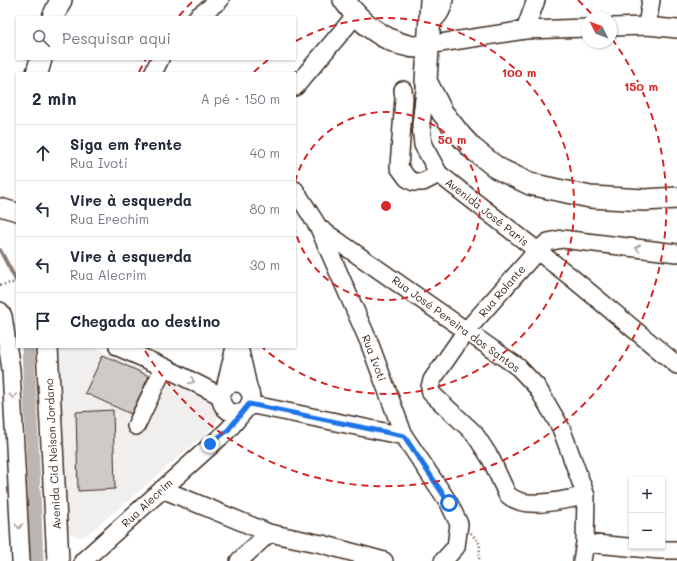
<!DOCTYPE html>
<html lang="pt">
<head>
<meta charset="utf-8">
<style>
	:root { --surface:#fff; --page:#f6f6f7; --text:#1f2937; --muted:#747a83; --line:#e0e1e3 }
	body { margin:0; font-family:Mali,sans-serif; background:var(--page); color:var(--text) }
	.controls { position:absolute; right:12px; bottom:12px; display:grid; overflow:hidden; border-radius:0px; box-shadow:0 1px 3px #0004 }
	.controls button { width:36px; height:36px; display:grid; place-items:center; padding:0; border:0; border-bottom:1px solid var(--line); background:var(--surface); color:var(--text); font:20px sans-serif }
	.compass { position:absolute; left:581px; top:12px; width:36px; height:36px; border-radius:50%; background:var(--surface); box-shadow:0 1px 3px #0004; rotate:312deg }
	.stop { position:absolute; width:12px; height:12px; margin:-9px; border:3px solid #1a73e8; border-radius:50%; background:#fff }
	.stop.end { background:#1a73e8; border-color:#fff; box-shadow:0 1px 4px #0008 }
	.list { margin:0; padding:0; list-style:none }
	h2 { display:flex; justify-content:space-between; align-items:center; height:52px; margin:0; padding:0 16px; font-size:17px }
	h2 small { font-size:13px; font-weight:400; color:var(--muted) }
	.list li { display:grid; grid-template-columns:26px 1fr auto; gap:12px; align-items:center; box-sizing:border-box; height:56px; padding:0 16px; border-top:1px solid var(--line) }
	.list b { display:block; font-size:15px; white-space:nowrap }
	.list p { margin:0; font-size:13px; white-space:nowrap; color:var(--muted) }
	.list em { font-size:13px; font-style:normal; color:var(--muted) }
	.icon { flex:none; width:22px; height:22px; fill:none; stroke:currentColor; stroke-width:2; stroke-linecap:round; stroke-linejoin:round }
	.map { position:relative; flex:none; width:677px; height:561px; overflow:hidden }
	.search { position:absolute; background:var(--surface); box-shadow:0 1px 3px #0004; left:16px; top:16px; width:280px; height:44px; display:flex; align-items:center; gap:10px; box-sizing:border-box; padding:0 14px; border-radius:0px; color:var(--muted); font-size:15px }
	.panel { position:absolute; background:var(--surface); box-shadow:0 1px 3px #0004; left:16px; top:72px; width:280px; height:276px; border-radius:0px }
	.map>svg:first-child { display:block }
	.built { fill:#f1efee }
	.lines { fill:none; stroke-linecap:round; stroke-linejoin:round }
	.stream { stroke:#887e77; stroke-width:4 }
	.canal { stroke:#bcb6b3; stroke-width:13 }
	.building { fill:#cfcac7; stroke:#3b2a1e }
	.minor-casing { stroke:#3b2a1e; stroke-width:20 }
	.major-casing { stroke:#3b2a1e; stroke-width:24 }
	.path { stroke:#3b2a1e; stroke-width:2.5; stroke-dasharray:1 3; stroke-linecap:butt }
	.minor { stroke:#fff; stroke-width:17 }
	.major { stroke:#fff; stroke-width:21 }
	.oneway { stroke:#a79f9a }
	.route { stroke:#1a73e8; stroke-width:5 }
	.ring { fill:none; stroke:#d62828; stroke-width:2; stroke-dasharray:7 5 }
	.labels { text-anchor:middle; stroke-width:4; stroke-linejoin:round; paint-order:stroke }
	.street-label { font-size:11px; fill:#3b2a1e; stroke:#fff }
	.centre { fill:#d62828; stroke:#fff; stroke-width:2 }
	.ring-label { font-size:12px; text-anchor:middle; font-weight:bold; fill:#d62828; stroke:#fff; stroke-width:4; stroke-linejoin:round; paint-order:stroke }
</style>
</head>
<body>
<div class="map">
<svg width="677" height="561" viewBox="0 0 677 561">
	<rect width="100%" height="100%" fill="#fff"/>
	<filter id="ink" filterUnits="userSpaceOnUse"><feTurbulence type="fractalNoise" baseFrequency=".025" numOctaves="2"/><feDisplacementMap in="SourceGraphic" scale="8" xChannelSelector="R" yChannelSelector="G"/><feConvolveMatrix kernelMatrix="1 2 1 2 8 2 1 2 1" color-interpolation-filters="sRGB"/></filter>
	<g filter="url(#ink)">
		<path class="built" d="M57 347H94L205 399 218 409V417L214 426 130 499 86 535 80 537 70 534 66 524Z"/>
		<g class="lines">
			<path class="stream" d="M0 250 17 282"/>
			<path class="canal" d="M28 347 37 561"/>
		</g>
		<path class="building" d="M103 355 149 376 131 414 85 393Z
			M113 410 115 489 78 491 76 412Z"/>
		<g class="lines">
			<g class="minor-casing">
				<path id="minor" d="M197 17 220 0
					M429 24C438 17 442 12 444 0
					M647 26 651 0
					M611 27 647 26 677 29
					M525 30 536 0
					M427 45 525 30 587 28
					M153 73 160 59
					M426 81 421 125 423 145 439 174 571 277 677 365
					M295 87 355 16
					M403 90 404 98 399 167 407 178 414 182H423L439 174
					M295 190 319 228 369 342 404 436 449 503 459 524 456 547 443 561
					M0 207 17 212
					M319 228 518 367 537 387 561 428 586 496 585 543 582 561
					M0 311 3 316 11 370 21 561
					M118 347 164 367 221 396
					M239 347 249 391
					M221 398a15 15 0 1 1 30 0a15 15 0 1 1-30 0Z
					M225 388 235 347
					M249 404 404 436
					M136 426 164 367
					M162 489 269 533 322 544 384 561
					M586 496C563 499 525 512 507 494L491 459 474 433 431 393 430 387 432 380 466 331 537 251 548 242 562 239 677 253
					M585 543 660 550H677
					M83 561 228 430 246 409
					M239 561 269 533"/>
			</g>
			<g class="major-casing">
				<path id="major" d="M344 0C359 21 383 41 409 46 414 48 422 46 427 45
					M431 0 426 81 442 112 460 135 472 148 497 168 530 184 590 197 645 200 677 198
					M53 17 61 0
					M37 73 41 59
					M47 347 58 561"/>
			</g>
			<path class="path" d="M0 285 17 282
				M471 533 480 544 479 561"/>
			<use href="#minor" class="minor"/>
			<use href="#major" class="major"/>
		</g>
		<defs><path id="oneway-chevron" d="M-2-3.5L2.5 0L-2 3.5" fill="none" stroke-width="1.6" stroke-linecap="round" stroke-linejoin="round"/></defs>
		<g class="oneway">
			<use href="#oneway-chevron" transform="translate(638 248) rotate(-173)"/>
			<use href="#oneway-chevron" transform="translate(192 381) rotate(27)"/>
			<use href="#oneway-chevron" transform="translate(13 396) rotate(87)"/>
			<use href="#oneway-chevron" transform="translate(19 526) rotate(87)"/>
		</g>
	</g>
	<g class="lines" filter="url(#ink)">
		<path class="route" d="M210 444 228 430 249 404 404 436 449 503"/>
	</g>
	<g class="ring">
		<path d="M295 182A94 94 0 1 1 295 230"/>
		<path d="M254 72A188 188 0 0 1 268 60M296 41A188 188 0 1 1 263 348"/>
		<path d="M139 72A281 281 0 0 1 146 59M179 16A281 281 0 0 1 194 0M578 0A281 281 0 0 1 595 18M612 39A281 281 0 1 1 144 349"/>
	</g>
	<g class="labels">
		<g class="street-label">
			<text transform="translate(487 212) rotate(38)" y="4">Avenida José Paris</text>
			<text transform="translate(502 291) rotate(-49)" y="4">Rua Rolante</text>
			<text transform="translate(456 324) rotate(36)" y="4">Rua José Pereira dos Santos</text>
			<text transform="translate(374 358) rotate(69)" y="4">Rua Ivoti</text>
			<text transform="translate(53 454) rotate(-93)" y="4">Avenida Cid Nelson Jordano</text>
			<text transform="translate(147 503) rotate(-43)" y="4">Rua Alecrim</text>
		</g>
	</g>
	<circle cx="386" cy="206" r="6" class="centre"/>
	<g class="ring-label">
		<text x="519" y="77">100 m</text>
		<text x="641" y="91">150 m</text>
		<text x="452" y="144">50 m</text>
	</g>
</svg>
<div class="controls">
<button>+</button>
<button>−</button>
</div>
<svg class="compass" viewBox="-18 -18 36 36"><path d="M0-13l5 13h-10z" fill="#e53935"/><path d="M0 13l5-13h-10z" fill="#747a83"/></svg>
<div class="stop" style="left:449px;top:503px"></div>
<div class="stop end" style="left:210px;top:444px"></div>
<div class="search"><svg class="icon" aria-label="search" viewBox="0 0 24 24"><circle cx="10" cy="10" r="6"/><path d="M15 15l6 6"/></svg>Pesquisar aqui</div>
<section class="panel">
<h2>2 min<small>A pé · 150 m</small></h2>
<ul class="list">
<li><svg class="icon" aria-label="ahead" viewBox="0 0 24 24"><path d="M12 20V5M6 11l6-6 6 6"/></svg><div><b>Siga em frente</b><p>Rua Ivoti</p></div><em>40 m</em></li>
<li><svg class="icon" aria-label="left" viewBox="0 0 24 24"><path d="M17 20v-9H6M10 6l-5 5 5 5"/></svg><div><b>Vire à esquerda</b><p>Rua Erechim</p></div><em>80 m</em></li>
<li><svg class="icon" aria-label="left" viewBox="0 0 24 24"><path d="M17 20v-9H6M10 6l-5 5 5 5"/></svg><div><b>Vire à esquerda</b><p>Rua Alecrim</p></div><em>30 m</em></li>
<li><svg class="icon" aria-label="arrive" viewBox="0 0 24 24"><path d="M6 21V4h12l-3 4 3 4H6"/></svg><div><b>Chegada ao destino</b></div></li>
</ul>
</section>
</div>
</body>
</html>
